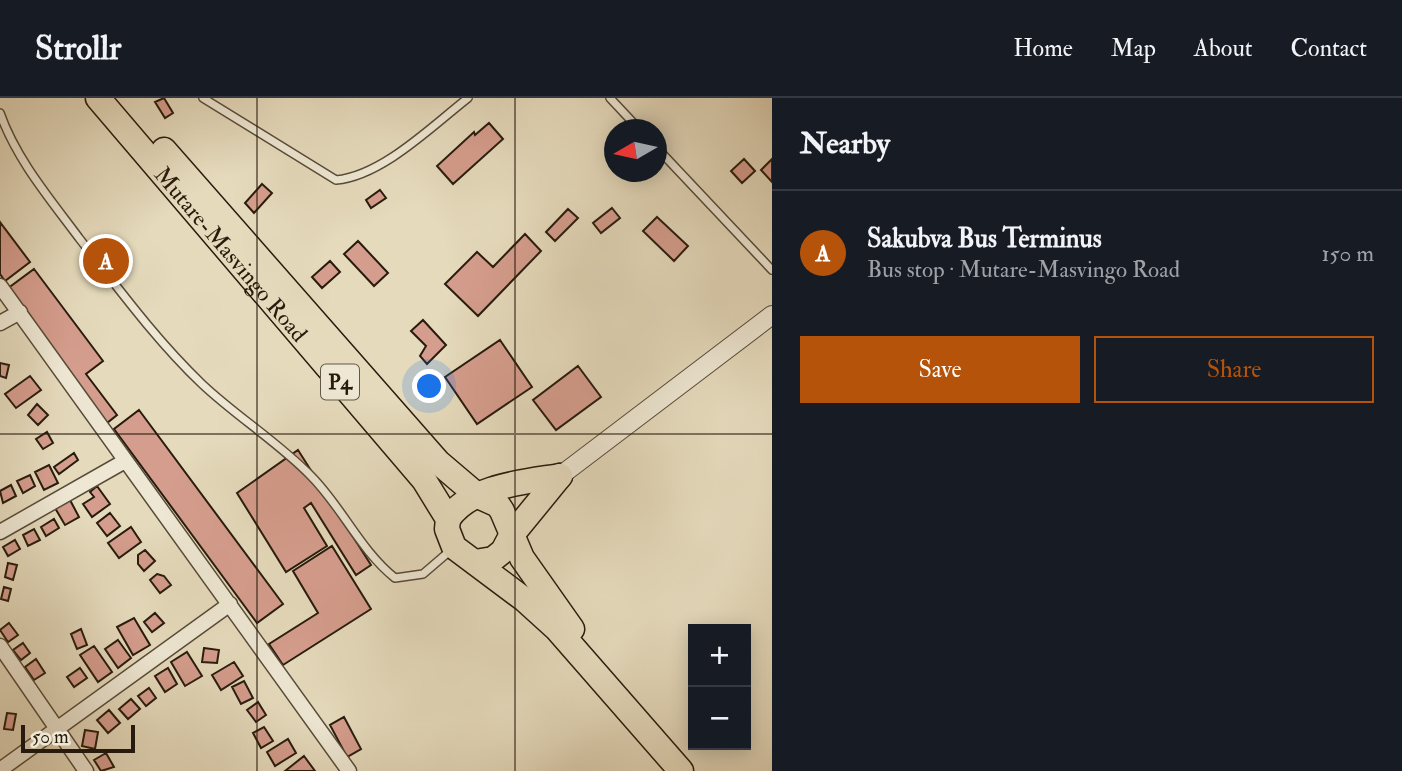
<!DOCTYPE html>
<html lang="en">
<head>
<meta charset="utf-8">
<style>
	:root { --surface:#171b24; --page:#242831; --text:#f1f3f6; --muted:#9ea1a6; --line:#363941; --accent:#b45309 }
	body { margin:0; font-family:"IM FELL Double Pica",serif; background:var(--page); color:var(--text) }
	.controls { position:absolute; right:21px; bottom:21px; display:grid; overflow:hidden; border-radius:0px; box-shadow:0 4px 18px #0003 }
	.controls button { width:63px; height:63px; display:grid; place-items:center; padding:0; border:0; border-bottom:2px solid var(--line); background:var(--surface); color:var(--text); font:35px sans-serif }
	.compass { position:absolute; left:604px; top:21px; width:63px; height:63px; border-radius:50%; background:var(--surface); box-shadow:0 4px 18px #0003; rotate:261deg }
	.scale { position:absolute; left:21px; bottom:18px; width:114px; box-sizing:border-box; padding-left:7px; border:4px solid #281b0d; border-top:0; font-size:19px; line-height:24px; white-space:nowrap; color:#281b0d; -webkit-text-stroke:5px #eee7d3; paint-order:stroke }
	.you { position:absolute; left:430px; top:289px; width:24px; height:24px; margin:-18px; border:5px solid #fff; border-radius:50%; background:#1a73e8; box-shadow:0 0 0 10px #1a73e833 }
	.badge { display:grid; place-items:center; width:46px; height:46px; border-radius:50%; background:var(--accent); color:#fff; font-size:23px; font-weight:700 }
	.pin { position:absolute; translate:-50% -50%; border:4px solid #fff; box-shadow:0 2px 7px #0006 }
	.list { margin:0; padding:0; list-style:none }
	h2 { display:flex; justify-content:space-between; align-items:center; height:91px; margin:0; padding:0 28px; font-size:30px }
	h2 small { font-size:23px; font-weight:400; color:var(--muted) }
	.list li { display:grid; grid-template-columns:46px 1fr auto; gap:21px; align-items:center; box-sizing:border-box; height:126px; padding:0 28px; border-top:2px solid var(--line) }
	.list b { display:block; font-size:26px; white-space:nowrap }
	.list p { margin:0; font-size:23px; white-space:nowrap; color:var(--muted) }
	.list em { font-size:23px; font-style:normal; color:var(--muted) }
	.actions { display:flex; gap:14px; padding:21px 28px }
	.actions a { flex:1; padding:16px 0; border:2px solid var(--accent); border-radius:0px; text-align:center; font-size:24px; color:var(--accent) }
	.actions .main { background:var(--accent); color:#fff }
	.map { position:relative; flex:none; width:772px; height:673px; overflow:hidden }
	header { display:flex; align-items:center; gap:42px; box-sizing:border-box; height:98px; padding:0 35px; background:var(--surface); border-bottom:2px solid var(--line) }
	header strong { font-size:33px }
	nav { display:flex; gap:38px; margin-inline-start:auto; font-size:24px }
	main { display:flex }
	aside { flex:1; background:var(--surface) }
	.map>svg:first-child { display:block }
	.building { fill:#d59d8d; stroke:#281b0d; stroke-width:2 }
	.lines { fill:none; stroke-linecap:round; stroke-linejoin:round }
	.service-casing { stroke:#574b39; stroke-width:10 }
	.minor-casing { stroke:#574b39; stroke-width:17 }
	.tertiary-casing { stroke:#574b39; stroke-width:20 }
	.trunk-casing { stroke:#281b0d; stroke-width:27 }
	.service { stroke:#eee7d3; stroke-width:7 }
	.minor { stroke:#eee7d3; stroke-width:14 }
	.tertiary { stroke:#eee7d3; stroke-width:18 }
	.trunk { stroke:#e5dabc; stroke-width:24 }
	.grid { fill:none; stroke:#281b0d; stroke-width:2; stroke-opacity:0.55 }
	.labels { text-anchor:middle; stroke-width:5; stroke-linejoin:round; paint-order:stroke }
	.shield { fill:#eee7d3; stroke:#635848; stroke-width:2 }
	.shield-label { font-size:21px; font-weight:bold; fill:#281b0d }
	.street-label { font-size:23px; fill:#281b0d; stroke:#eee7d3 }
</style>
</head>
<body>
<header>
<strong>Strollr</strong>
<nav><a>Home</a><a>Map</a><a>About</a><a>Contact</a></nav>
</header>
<main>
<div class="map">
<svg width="772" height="673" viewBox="0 0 772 673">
	<rect width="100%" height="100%" fill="#e5dabc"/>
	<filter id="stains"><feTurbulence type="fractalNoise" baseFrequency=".00286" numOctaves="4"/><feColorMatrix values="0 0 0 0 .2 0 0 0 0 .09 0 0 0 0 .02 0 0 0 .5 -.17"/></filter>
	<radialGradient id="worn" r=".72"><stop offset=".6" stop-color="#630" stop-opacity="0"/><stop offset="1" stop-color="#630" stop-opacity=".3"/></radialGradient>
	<path class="building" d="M164 0 173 15 165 20 155 4Z
		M489 25 503 41 453 86 437 68 474 34 475 37Z
		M744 61 755 73 742 85 731 73Z
		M772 61V84L761 72Z
		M262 86 272 95 254 115 245 105Z
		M380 92 386 100 371 110 366 102Z
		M612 110 620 120 601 135 593 125Z
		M568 111 578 120 555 143 546 134Z
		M657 119 688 148 674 163 643 133Z
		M0 124 30 164 5 183 0 176Z
		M525 136 541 153 478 218 445 186 477 154 493 169Z
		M358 143 388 175 374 188 344 156Z
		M330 163 340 174 322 190 312 179Z
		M34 171 103 263 86 276 117 317 107 325 7 191Z
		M423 222 446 247 427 266 420 258 426 248 411 233Z
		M500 242 532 289 477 326 445 279Z
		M0 265 9 267 6 280 0 278Z
		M578 268 601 299 556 332 533 302Z
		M30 278 41 292 16 310 5 296Z
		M37 306 48 317 38 327 28 317Z
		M139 312 283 506 257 525 114 331Z
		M47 334 53 345 43 351 36 341Z
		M298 352 371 467 356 477 311 405 304 410 327 448 286 474 237 395Z
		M74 355 78 362 59 376 54 369Z
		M49 367 58 385 44 392 35 374Z
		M30 377 35 388 23 395 17 383Z
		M11 387 16 398 3 405 0 393Z
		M97 388 110 406 92 419 83 406 94 399 90 394Z
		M70 402 79 419 65 427 55 410Z
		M110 415 120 428 107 438 97 425Z
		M54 421 59 430 46 438 41 429Z
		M131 429 141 444 119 460 108 445Z
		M34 431 40 442 28 448 23 437Z
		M15 442 20 451 8 458 3 449Z
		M332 448 371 511 283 567 269 546 318 515 293 473Z
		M145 452 155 463 144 473 138 466V457Z
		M8 465 17 467 13 482 5 479Z
		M157 476 164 478 171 487 160 495 150 482Z
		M4 489 11 491 8 503 1 501Z
		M155 515 164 525 152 534 144 524Z
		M134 520 150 547 133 557 117 529Z
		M9 525 18 537 8 544 0 532Z
		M81 531 87 547 77 551 71 536Z
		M118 542 131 560 118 570 105 551Z
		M23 545 30 555 21 562 13 552Z
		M94 548 112 574 98 584 80 557Z
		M204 550 219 552 217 565 202 564Z
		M187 554 202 578 185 588 171 564Z
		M36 561 45 575 34 582 25 569Z
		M234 564 243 578 221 592 212 577Z
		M80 570 87 580 74 589 67 579Z
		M168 570 177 586 165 594 155 578Z
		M244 583 253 600 241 606 232 589Z
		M149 590 156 600 146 608 138 598Z
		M131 601 140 611 128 621 119 611Z
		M258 604 266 617 256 624 247 612Z
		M109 612 120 625 108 635 97 622Z
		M7 615 16 616 13 632 4 631Z
		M344 619 361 651 347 659 330 627Z
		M264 629 273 643 261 650 253 635Z
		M85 632 98 634 95 651 82 648Z
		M288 641 296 655 275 668 267 654Z
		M106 655 114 669 101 673 94 662Z
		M304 658 315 673H285Z"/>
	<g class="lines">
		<g class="service-casing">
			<path id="service" d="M203 0 336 82C382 78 432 28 468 0
				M610 0 640 32
				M0 15C16 61 50 101 79 140 118 190 156 242 202 286 237 319 278 344 311 378 342 409 360 452 395 480L423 476 451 452
				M656 49 772 172"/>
		</g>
		<g class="minor-casing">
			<path id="minor" d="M0 188 349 673
				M0 225 20 214
				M0 434 125 363
				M0 548 86 673
				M0 672 230 506"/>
		</g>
		<g class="tertiary-casing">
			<path id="tertiary" d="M560 378 772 217"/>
		</g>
		<g class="trunk-casing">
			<g id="trunk">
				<path id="s1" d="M98 0 424 382 448 421 447 431 454 449 525 502 557 531 681 673"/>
				<path d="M164 52 438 364 478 398 498 407 502 413 522 460 572 531"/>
				<path d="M448 421C470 388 524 384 560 378"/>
				<path d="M475 464 493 461 503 453 511 438 560 378"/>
			</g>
		</g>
		<use href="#service" class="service"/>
		<use href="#minor" class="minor"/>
		<use href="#tertiary" class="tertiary"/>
		<use href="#trunk" class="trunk"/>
	</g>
	<path class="grid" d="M257 0V673M515 0V673M0 336H772"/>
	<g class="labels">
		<rect class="shield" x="321" y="266.5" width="38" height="35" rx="5"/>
		<g class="shield-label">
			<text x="340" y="291">P4</text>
		</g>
		<g class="street-label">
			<text dy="8" stroke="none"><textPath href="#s1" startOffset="205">Mutare-Masvingo Road</textPath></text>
		</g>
	</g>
	<rect width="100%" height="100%" filter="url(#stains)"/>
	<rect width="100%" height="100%" fill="url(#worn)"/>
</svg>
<div class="controls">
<button>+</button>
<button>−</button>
</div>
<svg class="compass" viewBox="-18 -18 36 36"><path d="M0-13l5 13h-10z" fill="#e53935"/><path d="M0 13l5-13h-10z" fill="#9ea1a6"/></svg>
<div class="scale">50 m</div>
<div class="you"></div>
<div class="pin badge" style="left:106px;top:163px">A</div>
</div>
<aside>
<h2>Nearby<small></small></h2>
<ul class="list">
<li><span class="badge">A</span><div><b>Sakubva Bus Terminus</b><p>Bus stop · Mutare-Masvingo Road</p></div><em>150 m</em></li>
</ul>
<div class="actions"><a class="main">Save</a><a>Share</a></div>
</aside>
</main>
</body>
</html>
